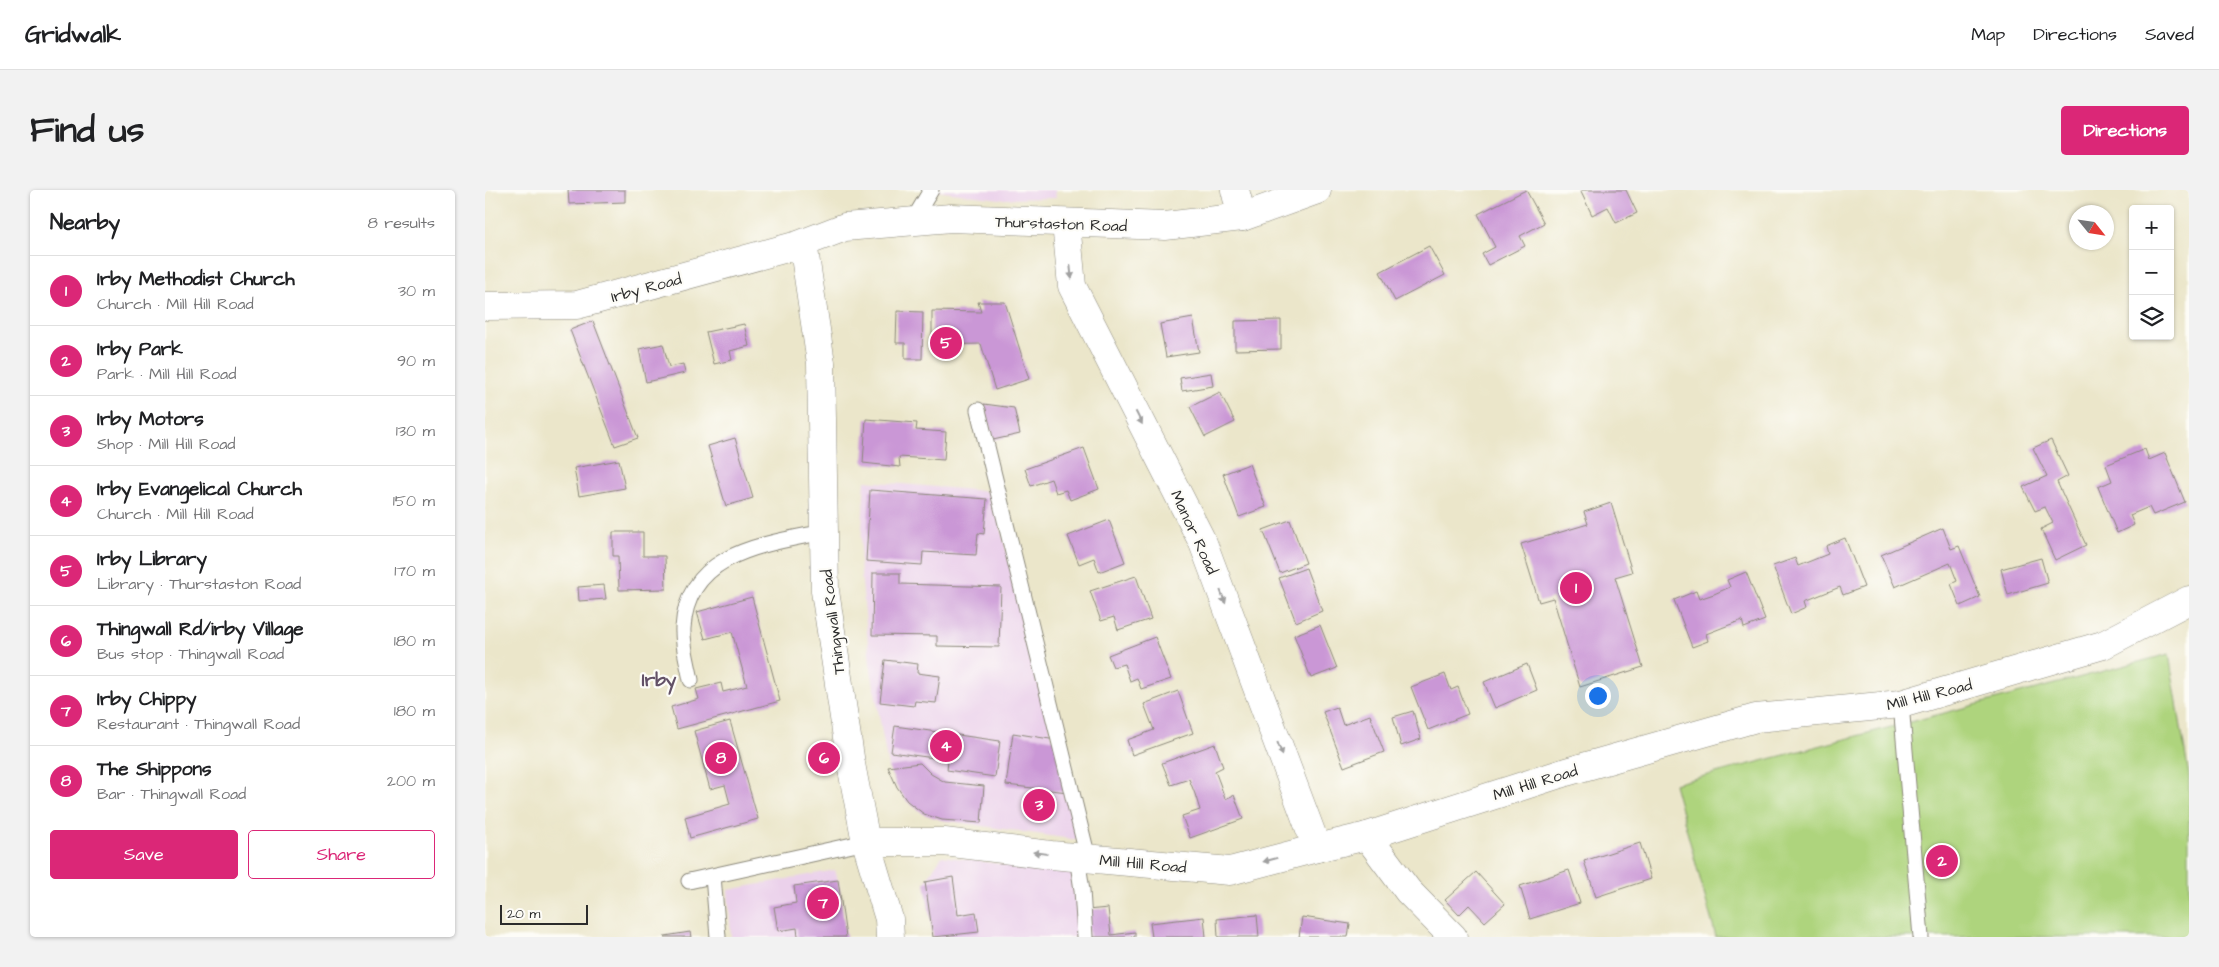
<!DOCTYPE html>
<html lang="en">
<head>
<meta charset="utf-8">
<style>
	:root { --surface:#fff; --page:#f2f2f2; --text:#202124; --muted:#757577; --line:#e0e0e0; --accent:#db2777 }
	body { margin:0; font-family:"Architects Daughter",sans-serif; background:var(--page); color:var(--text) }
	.controls { position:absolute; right:15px; top:15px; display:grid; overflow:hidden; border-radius:5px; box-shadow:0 1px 4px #0004 }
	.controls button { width:45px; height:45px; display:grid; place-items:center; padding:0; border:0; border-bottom:1px solid var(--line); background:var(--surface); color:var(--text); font:25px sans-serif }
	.compass { position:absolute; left:1584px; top:15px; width:45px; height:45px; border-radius:50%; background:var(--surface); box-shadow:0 1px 4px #0004; rotate:120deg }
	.scale { position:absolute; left:15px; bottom:12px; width:88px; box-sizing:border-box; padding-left:5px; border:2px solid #2b2b2b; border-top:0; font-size:14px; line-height:18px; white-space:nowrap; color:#2b2b2b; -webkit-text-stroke:4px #fdfcf7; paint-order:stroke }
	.you { position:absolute; left:1112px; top:505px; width:18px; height:18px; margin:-12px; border:4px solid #fff; border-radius:50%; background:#1a73e8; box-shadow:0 0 0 8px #1a73e833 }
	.badge { display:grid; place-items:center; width:32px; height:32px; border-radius:50%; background:var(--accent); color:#fff; font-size:16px; font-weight:700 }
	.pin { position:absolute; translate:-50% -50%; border:2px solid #fff; box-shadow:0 1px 5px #0006 }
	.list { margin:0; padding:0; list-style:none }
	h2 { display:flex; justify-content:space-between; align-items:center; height:65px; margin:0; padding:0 20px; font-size:21px }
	h2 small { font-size:16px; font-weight:400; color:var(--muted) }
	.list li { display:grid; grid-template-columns:32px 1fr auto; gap:15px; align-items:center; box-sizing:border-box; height:70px; padding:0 20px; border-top:1px solid var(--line) }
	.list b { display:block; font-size:19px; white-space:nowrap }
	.list p { margin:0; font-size:16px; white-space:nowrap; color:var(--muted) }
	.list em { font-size:16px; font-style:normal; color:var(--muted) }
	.actions { display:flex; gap:10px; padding:15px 20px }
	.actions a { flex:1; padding:11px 0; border:1px solid var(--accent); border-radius:5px; text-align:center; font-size:18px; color:var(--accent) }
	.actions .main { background:var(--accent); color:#fff }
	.icon { flex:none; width:28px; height:28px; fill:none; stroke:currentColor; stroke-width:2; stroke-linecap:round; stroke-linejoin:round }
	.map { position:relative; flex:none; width:1704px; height:747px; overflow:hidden; border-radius:5px }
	header { display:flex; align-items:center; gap:30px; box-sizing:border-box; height:70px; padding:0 25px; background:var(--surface); border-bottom:1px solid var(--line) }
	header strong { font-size:24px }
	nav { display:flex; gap:28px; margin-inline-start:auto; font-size:18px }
	.intro { display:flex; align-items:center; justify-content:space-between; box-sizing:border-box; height:120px; padding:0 30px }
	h1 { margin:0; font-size:35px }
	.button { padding:12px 22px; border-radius:5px; background:var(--accent); color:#fff; font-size:18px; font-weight:700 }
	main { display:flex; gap:30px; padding:0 30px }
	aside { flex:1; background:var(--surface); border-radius:5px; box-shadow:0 1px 4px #0004 }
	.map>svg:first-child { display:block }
	.built { fill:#ebd1eb }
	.green { fill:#aed47d; stroke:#6c8054 }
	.building { fill:#ca97d6 }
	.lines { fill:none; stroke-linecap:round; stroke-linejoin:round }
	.service-casing { stroke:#8b887a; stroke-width:17 }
	.minor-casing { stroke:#8b887a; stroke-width:29 }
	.tertiary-casing { stroke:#8b887a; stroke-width:29 }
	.service { stroke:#fff; stroke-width:15 }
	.minor { stroke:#fff; stroke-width:28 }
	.tertiary { stroke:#fff; stroke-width:28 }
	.oneway { fill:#a0a0a0 }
	.labels { text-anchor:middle; stroke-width:4.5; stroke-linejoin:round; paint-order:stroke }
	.street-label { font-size:16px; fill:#2b2b2b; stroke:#fdfcf7 }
	.quarter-label { font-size:19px; font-weight:bold; fill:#635167; stroke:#fdfcf7 }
</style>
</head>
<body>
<header>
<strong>Gridwalk</strong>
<nav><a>Map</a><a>Directions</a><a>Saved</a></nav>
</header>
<div class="intro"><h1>Find us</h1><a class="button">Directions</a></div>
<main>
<aside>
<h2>Nearby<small>8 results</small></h2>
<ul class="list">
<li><span class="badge">1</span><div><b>Irby Methodist Church</b><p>Church · Mill Hill Road</p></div><em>30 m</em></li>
<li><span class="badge">2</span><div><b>Irby Park</b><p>Park · Mill Hill Road</p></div><em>90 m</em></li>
<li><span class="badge">3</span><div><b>Irby Motors</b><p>Shop · Mill Hill Road</p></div><em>130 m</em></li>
<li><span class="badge">4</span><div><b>Irby Evangelical Church</b><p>Church · Mill Hill Road</p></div><em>150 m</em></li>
<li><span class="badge">5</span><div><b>Irby Library</b><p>Library · Thurstaston Road</p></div><em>170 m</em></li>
<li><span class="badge">6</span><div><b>Thingwall Rd/irby Village</b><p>Bus stop · Thingwall Road</p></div><em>180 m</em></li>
<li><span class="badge">7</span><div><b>Irby Chippy</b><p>Restaurant · Thingwall Road</p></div><em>180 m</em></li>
<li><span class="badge">8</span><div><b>The Shippons</b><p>Bar · Thingwall Road</p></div><em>200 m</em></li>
</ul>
<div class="actions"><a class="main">Save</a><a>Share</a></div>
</aside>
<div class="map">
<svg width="1704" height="747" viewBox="0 0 1704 747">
	<rect width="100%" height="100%" fill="#fdfcf7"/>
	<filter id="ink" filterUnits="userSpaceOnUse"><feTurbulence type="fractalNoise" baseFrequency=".02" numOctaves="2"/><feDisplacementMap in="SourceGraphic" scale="10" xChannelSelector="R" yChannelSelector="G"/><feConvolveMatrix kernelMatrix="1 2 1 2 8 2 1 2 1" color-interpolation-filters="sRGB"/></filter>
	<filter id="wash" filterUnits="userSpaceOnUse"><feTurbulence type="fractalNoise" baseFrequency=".0096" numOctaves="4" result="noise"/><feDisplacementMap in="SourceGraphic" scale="20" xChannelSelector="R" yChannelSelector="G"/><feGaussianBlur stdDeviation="1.12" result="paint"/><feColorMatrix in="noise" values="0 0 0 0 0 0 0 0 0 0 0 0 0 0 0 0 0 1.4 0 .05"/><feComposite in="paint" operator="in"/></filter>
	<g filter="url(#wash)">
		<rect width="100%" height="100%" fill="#ebe6ca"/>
		<path class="built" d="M443 0H570L571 8 515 9Z
			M380 291 500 301 507 303 593 650 457 630 439 624 422 611 412 597 403 577 385 473 375 372Z
			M457 666 598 685 605 747H448L440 692Z
			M350 680 353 690 361 747H246L243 700Z"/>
		<path class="green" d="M1684 464 1704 586V747H1231L1189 594Z"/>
		<g id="blocks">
			<path class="building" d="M83 0H140V12L84 14Z
				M1041 0 1059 33 1035 46 1040 56 1003 75 997 64 1010 57 993 24Z
				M1095 0H1141L1152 23 1131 33 1123 17 1107 25Z
				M944 56 960 85 910 111 895 82Z
				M493 112H520L544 189 510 200 496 154 447 155V121L496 122Z
				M412 121 438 122 437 169H420V153H411Z
				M708 128 714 162 681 167 675 134Z
				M796 130V159L750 160V131Z
				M108 131 153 248 130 256 85 140Z
				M259 134 264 156 245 161 247 170 229 174 221 142Z
				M178 154 184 177 198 174 200 183 161 192 154 159Z
				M726 183 728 196 697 201 695 188Z
				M735 202 750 232 720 247 705 217Z
				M499 214 529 218 535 244 508 250Z
				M381 229 432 233 431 240 461 242 459 270 414 267 415 277 378 273Z
				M250 248 268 308 241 316 223 256Z
				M1566 250 1583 286 1572 292 1601 355 1570 370 1556 339 1568 333 1560 317 1550 321 1538 297 1562 286 1548 258Z
				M599 258 614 299 585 310 581 300 571 303 566 289 546 296 540 279Z
				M1660 259 1664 270 1680 263 1700 312 1668 325 1664 317 1645 325 1649 335 1632 343 1613 297 1627 291 1621 275Z
				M134 270 140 298 94 306 89 278Z
				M764 274 781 317 754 327 738 284Z
				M385 300 502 309 499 344 493 343 491 365 438 362 437 375 381 371Z
				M1126 313 1147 382 1130 387 1158 477 1095 497 1068 408 1054 412 1036 354 1103 334 1099 322Z
				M624 330 640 372 614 382 609 368 594 374 583 346Z
				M805 330 821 373 795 383 778 340Z
				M1458 338 1466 359 1474 356 1495 407 1475 416 1466 394 1472 391 1465 373 1410 397 1396 365Z
				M128 342H158V366H180L181 399 134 400 133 366H128Z
				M1360 348 1379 397 1358 405 1355 397 1320 411 1322 417 1306 424 1288 376 1310 368 1313 376 1343 364 1341 356Z
				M1556 368 1563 393 1523 405 1516 379Z
				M821 378 837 421 811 432 794 388Z
				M1261 382 1280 430 1259 438 1257 430 1221 444 1223 451 1207 457 1189 410 1211 401 1214 409 1229 404 1245 397 1242 390Z
				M388 383H415V394L516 397 514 457 452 456V446L387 445Z
				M651 386 666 429 633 440 629 427 616 431 605 401Z
				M119 395 121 409 94 411 93 397Z
				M267 407 295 511 192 539 186 517 214 509 211 499 236 493 238 502 262 496 247 442 220 449 212 422Z
				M835 435 852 478 826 488 809 445Z
				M670 447 686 489 656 499 652 488 645 491 639 474 628 477 623 465Z
				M400 470 433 474 432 483 455 486 451 513 430 511 429 516 395 512Z
				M1042 474 1052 500 1010 518 999 492Z
				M960 484 966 500 973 497 983 524 943 540 926 497Z
				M693 501 708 543 647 565 642 550 669 540 659 514Z
				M852 517 858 535 885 525 899 562 859 577 838 522Z
				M928 521 936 549 916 556 908 527Z
				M245 531 273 629 205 648 200 627 245 614 240 595 225 599 209 541Z
				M410 536 515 551 510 587 462 580 463 570 406 562Z
				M528 543 571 550 583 602 521 595Z
				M730 554 738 577 730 581 735 594 740 609 749 605 758 629 705 648 697 626 715 620 710 604 704 589 686 595 677 573Z
				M435 573 446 584 460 592 499 596 496 633 457 630 439 624 422 611 412 597 403 577Z
				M1155 653 1166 689 1111 707 1099 671Z
				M1084 680 1095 713 1045 729 1035 696Z
				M991 682 1020 714 1000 732 984 715 974 725 960 710Z
				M468 687 473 725 491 722 494 742 448 747 440 692Z
				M353 690 361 747H313L312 738 293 741 289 717 311 713 309 696Z
				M623 718 626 745 650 742V747H605L602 720Z
				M772 725 774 747H733L732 729Z
				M719 727 721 747H667L665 733Z
				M817 727 865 734 863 747H814Z
				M205 742 206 747H180V746Z"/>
		</g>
	</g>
	<g filter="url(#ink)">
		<use href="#blocks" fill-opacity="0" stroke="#8b887a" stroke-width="1"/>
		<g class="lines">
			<g class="service-casing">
				<path id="service" d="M427 32 446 0
					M493 220 603 668
					M206 490C203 474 197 454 198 438 202 362 281 354 339 342
					M1416 514 1436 747
					M592 667 597 700 600 747
					M228 686 233 747
					M204 691 381 652"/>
			</g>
			<g class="minor-casing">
				<path id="minor" d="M750 0 757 27
					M882 646 923 701 968 747
					M381 652H459L566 665 745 681 832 658 718 353 587 96 581 33"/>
			</g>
			<g class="tertiary-casing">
				<path id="tertiary" d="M318 53 336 173 340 401 366 574 381 652 404 729 405 747
					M0 116 92 115 313 55 360 37 466 28 680 36 757 27 832 0
					M832 658 882 646 1081 582 1271 528 1416 514 1618 455 1704 410"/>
			</g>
			<use href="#service" class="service"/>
			<use href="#minor" class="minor"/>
			<use href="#tertiary" class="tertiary"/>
		</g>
		<defs><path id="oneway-solid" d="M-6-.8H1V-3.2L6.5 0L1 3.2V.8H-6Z" transform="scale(1.25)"/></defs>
		<g class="oneway">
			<use href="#oneway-solid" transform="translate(586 82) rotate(84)"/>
			<use href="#oneway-solid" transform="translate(654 228) rotate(63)"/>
			<use href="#oneway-solid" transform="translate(738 407) rotate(69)"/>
			<use href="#oneway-solid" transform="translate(795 559) rotate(69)"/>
			<use href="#oneway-solid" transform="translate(555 663) rotate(-173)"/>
			<use href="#oneway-solid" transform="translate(785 670) rotate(165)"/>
		</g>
	</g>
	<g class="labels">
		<g class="street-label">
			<text transform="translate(576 33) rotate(2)" y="6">Thurstaston Road</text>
			<text transform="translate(161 97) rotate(-15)" y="6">Irby Road</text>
			<text transform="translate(710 342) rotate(65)" y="6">Manor Road</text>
			<text transform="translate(347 432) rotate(-97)" y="6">Thingwall Road</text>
			<text transform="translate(1444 504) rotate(-14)" y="6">Mill Hill Road</text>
			<text transform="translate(1050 592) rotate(-17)" y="6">Mill Hill Road</text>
			<text transform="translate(658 673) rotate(5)" y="6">Mill Hill Road</text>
		</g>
		<g class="quarter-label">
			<text x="174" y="496">Irby</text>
		</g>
	</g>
</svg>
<div class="controls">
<button>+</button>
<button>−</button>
<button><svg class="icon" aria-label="layers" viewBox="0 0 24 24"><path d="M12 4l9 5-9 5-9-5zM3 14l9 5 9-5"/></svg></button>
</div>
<svg class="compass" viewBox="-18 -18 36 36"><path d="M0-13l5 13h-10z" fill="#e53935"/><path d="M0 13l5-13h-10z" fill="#757577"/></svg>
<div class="scale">20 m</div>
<div class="you"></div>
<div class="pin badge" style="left:1091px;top:398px">1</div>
<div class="pin badge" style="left:1457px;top:671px">2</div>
<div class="pin badge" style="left:554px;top:615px">3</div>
<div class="pin badge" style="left:461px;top:556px">4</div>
<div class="pin badge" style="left:461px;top:153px">5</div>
<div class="pin badge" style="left:339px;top:568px">6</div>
<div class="pin badge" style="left:338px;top:713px">7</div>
<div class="pin badge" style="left:236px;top:568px">8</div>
</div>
</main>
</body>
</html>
